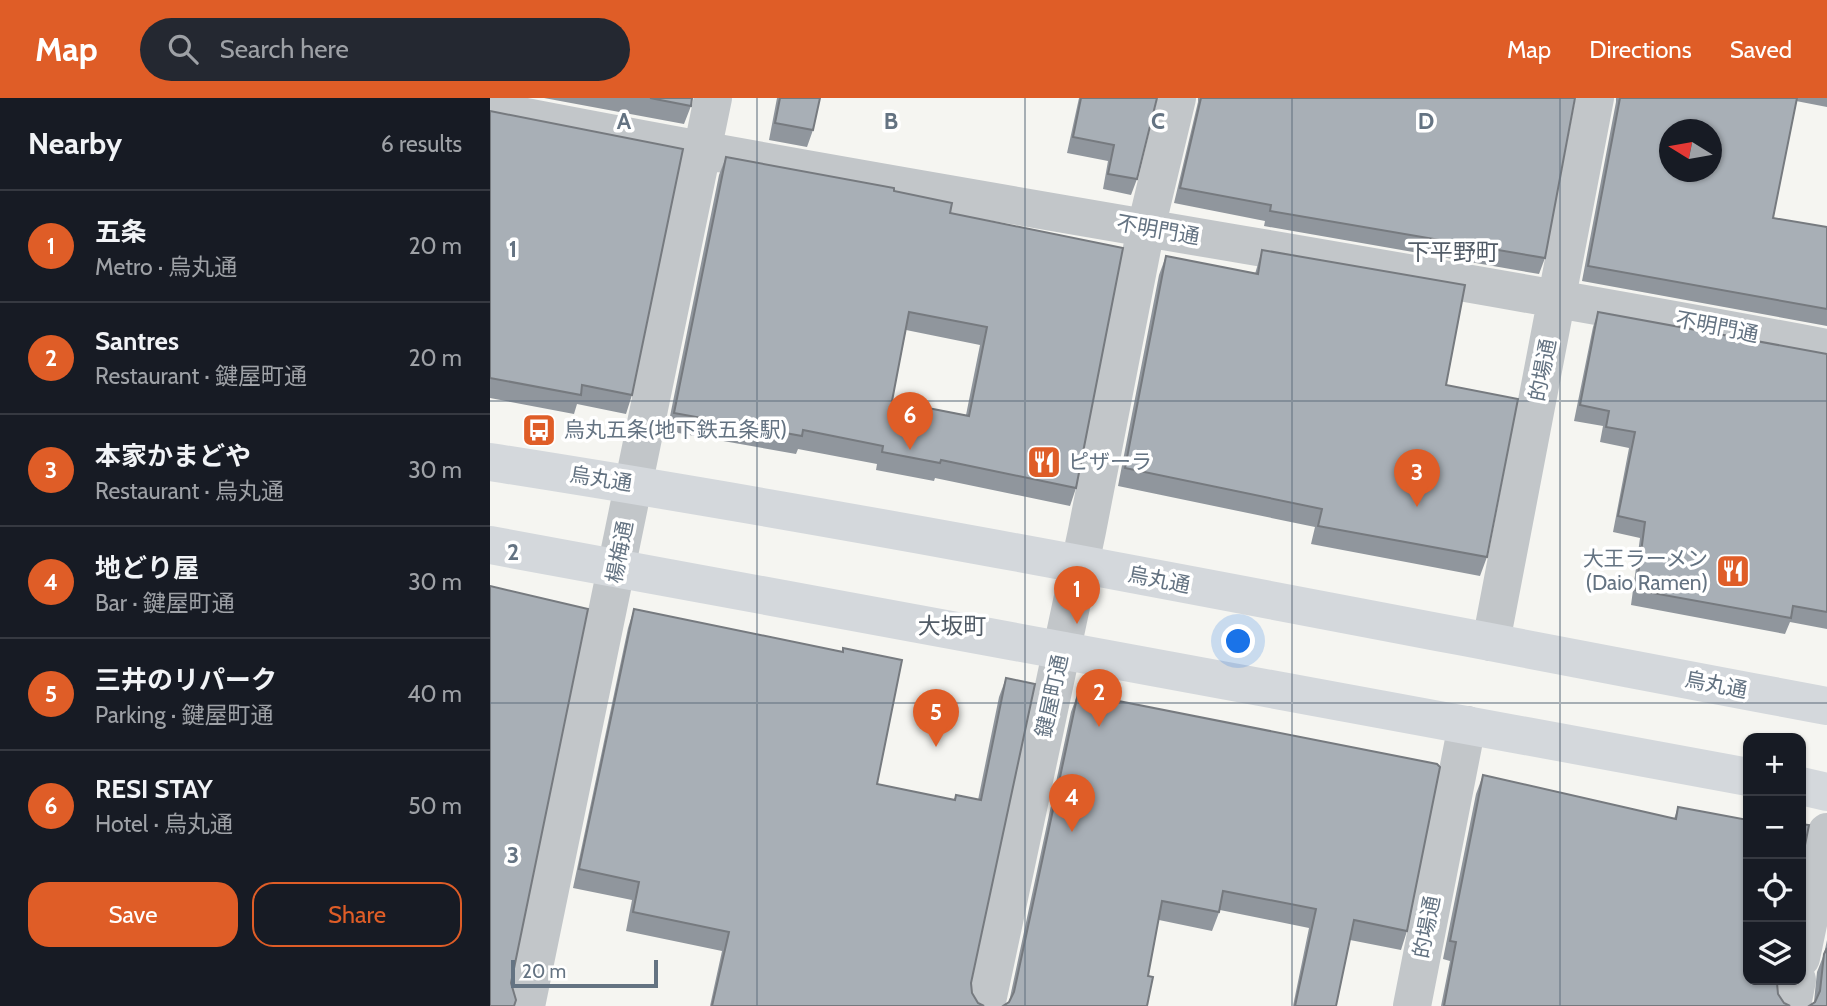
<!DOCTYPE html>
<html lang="en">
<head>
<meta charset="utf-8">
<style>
	:root { --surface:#171b24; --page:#242831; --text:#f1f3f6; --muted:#9ea1a6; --line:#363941; --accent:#df5d27 }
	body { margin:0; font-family:Cabin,"Noto Sans JP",sans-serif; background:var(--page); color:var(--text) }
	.controls { position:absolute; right:21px; bottom:21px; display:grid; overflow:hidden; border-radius:14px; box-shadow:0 2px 5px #0004 }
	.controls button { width:63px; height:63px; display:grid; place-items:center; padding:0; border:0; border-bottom:2px solid var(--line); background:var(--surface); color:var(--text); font:35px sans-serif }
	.compass { position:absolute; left:1169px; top:21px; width:63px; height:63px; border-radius:50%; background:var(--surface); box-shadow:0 2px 5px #0004; rotate:281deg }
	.scale { position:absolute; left:21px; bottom:18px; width:147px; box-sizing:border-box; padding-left:7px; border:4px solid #647382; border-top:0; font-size:19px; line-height:24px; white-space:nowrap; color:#647382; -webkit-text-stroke:5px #fff; paint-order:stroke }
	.you { position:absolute; left:749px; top:544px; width:24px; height:24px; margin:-18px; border:5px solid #fff; border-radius:50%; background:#1a73e8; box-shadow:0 0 0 10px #1a73e833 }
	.badge { display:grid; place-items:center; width:46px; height:46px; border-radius:50%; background:var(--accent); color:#fff; font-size:23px; font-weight:700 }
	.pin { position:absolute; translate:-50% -58px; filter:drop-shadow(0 2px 4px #0008) }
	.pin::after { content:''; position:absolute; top:37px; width:24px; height:21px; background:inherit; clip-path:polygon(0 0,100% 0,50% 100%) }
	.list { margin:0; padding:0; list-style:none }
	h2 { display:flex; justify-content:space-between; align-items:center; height:91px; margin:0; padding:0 28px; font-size:30px }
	h2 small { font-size:23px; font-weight:400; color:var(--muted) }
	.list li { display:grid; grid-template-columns:46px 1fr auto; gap:21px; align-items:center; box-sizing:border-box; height:112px; padding:0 28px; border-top:2px solid var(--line) }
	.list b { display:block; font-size:26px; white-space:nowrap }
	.list p { margin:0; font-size:23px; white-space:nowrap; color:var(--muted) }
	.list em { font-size:23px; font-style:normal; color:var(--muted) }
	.actions { display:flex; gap:14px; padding:21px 28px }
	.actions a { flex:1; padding:16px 0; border:2px solid var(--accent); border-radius:21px; text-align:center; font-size:24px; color:var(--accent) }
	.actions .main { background:var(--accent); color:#fff }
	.icon { flex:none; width:38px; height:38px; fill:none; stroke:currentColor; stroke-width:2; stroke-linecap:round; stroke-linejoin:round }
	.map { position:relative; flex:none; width:1337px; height:908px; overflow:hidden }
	header { display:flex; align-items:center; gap:42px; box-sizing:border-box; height:98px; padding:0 35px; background:var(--accent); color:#fff }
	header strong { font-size:33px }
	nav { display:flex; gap:38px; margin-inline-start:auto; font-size:24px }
	.search { width:490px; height:63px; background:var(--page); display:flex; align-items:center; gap:18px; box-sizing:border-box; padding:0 24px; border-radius:38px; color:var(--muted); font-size:26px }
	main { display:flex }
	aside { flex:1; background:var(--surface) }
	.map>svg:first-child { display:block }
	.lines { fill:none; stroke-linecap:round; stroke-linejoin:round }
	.minor { stroke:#c2c6c9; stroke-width:38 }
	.highway { stroke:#d4d8dc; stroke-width:38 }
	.wall { fill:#90969d; fill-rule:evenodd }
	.building { fill:#a8afb6; stroke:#767a7f; stroke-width:2; fill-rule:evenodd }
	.grid { fill:none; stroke:#647382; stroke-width:2; stroke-opacity:0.55 }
	.labels { text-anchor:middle; stroke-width:7; stroke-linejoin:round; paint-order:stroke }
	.street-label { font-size:21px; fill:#647382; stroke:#fff }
	.poi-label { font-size:21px; fill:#647382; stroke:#fff; text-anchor:start }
	.neighbourhood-label { font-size:23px; fill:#525c67; stroke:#fff }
	.grid-label { font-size:23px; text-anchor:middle; font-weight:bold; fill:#647382; stroke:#fff; stroke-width:7; stroke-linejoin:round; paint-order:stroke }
</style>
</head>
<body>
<header>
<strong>Map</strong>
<div class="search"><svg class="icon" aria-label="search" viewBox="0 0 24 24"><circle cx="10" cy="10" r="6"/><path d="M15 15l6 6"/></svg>Search here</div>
<nav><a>Map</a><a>Directions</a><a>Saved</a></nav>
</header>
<main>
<aside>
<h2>Nearby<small>6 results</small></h2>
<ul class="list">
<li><span class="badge">1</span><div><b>五条</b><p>Metro · 烏丸通</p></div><em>20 m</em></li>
<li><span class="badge">2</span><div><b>Santres</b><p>Restaurant · 鍵屋町通</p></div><em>20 m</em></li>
<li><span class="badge">3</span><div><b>本家かまどや</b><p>Restaurant · 烏丸通</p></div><em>30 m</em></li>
<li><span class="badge">4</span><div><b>地どり屋</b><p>Bar · 鍵屋町通</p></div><em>30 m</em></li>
<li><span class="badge">5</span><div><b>三井のリパーク</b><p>Parking · 鍵屋町通</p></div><em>40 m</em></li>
<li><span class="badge">6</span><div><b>RESI STAY</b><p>Hotel · 烏丸通</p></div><em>50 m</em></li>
</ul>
<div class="actions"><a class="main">Save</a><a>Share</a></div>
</aside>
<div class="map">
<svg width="1337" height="908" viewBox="0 0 1337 908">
	<rect width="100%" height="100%" fill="#f5f5f1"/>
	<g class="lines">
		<path class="minor" d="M0 12C444 99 892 166 1337 250
			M1001 544 1105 0
			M1311 860 1337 734
			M36 908 223 0
			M496 908 597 433 656 130 687 0
			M922 908 977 627
			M1302 908 1307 882"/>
		<path class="highway" d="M0 364C448 434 892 525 1337 608
			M0 447 1258 679
			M1311 688 1337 694"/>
	</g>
	<path class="wall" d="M54 0H202L201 8 194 26Z
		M287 0H330L323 32 317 49 279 42Z
		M589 0H667L647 81 641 97 613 91 618 63 577 55Z
		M708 0H1085L1055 160 1049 176 774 128 775 123 684 105 708 4Z
		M1126 0H1337V9L1306 3 1283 120 1337 129V228L1092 183 1126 4Z
		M0 13 142 297 136 316 87 306 84 316 0 300Z
		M236 59 404 93 460 115 586 390 580 408 445 380 444 383 386 372 387 366 308 351 306 356 177 333 229 77ZM416 232 490 247 476 317 402 303Z
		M772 152 956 287 997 459 990 478 821 446 825 429 628 388 669 177 676 158 765 176Z
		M1108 214 1337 256V531L1300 524 1295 536 1141 507 1150 440 1123 434 1139 350 1110 344 1113 328 1084 323 1103 229Z
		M144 511 387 686 464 702 466 697 488 702 509 599 516 580 481 885 482 895 488 905 494 908H220L232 853 136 833 142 802 83 790 138 530Z
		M588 595 917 833 911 852 860 842 846 908H803L819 830 730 812 722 833 669 822 519 904 581 614Z
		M993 677 1184 721 1188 709 1287 885 1288 896 1294 905 1300 908H951L960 863 953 861 986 696Z
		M1337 842V908L1324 904 1327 874 1334 856Z"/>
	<path class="building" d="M160 0H202L201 8Z
		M290 0H330L323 32 285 25Z
		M591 0H667L647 81 618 76 624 47 583 39Z
		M711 0H1085L1055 160 780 113 781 107 690 90Z
		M1130 0H1307L1283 120 1337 129V211L1098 168ZM1180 32H1222V74H1180Z
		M0 13 193 51 142 297 92 287 91 297 0 280Z
		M236 59 404 90V93L462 105 460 115 633 150 586 390 451 362 450 365 392 354 393 348 313 332 312 338 184 315ZM419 214 497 229 479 318 402 303Z
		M772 152 975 187 956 287 1028 301 997 459 828 428 832 411 635 370 676 158 768 176Z
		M1108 214 1337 256V514L1303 508 1301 520 1146 492 1155 424 1128 418 1145 334 1116 329 1119 313 1090 307Z
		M0 488 98 511 21 885 26 902 24 908H0Z
		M144 511 353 554V550L412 562 387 686 465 702 466 697 491 702 516 580 545 586 481 885 482 895 488 905 494 908H222L239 834 143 814 149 784 89 771Z
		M588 595 947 666 950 669 917 833 864 822 846 908H805L826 811 733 793 729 814 672 803 658 878 663 879 657 908H513L519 904 524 894Z
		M993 677 1186 721 1188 709 1258 722V882H1288L1287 885 1288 896 1294 905 1300 908H954L966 844 960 843Z
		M1311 726 1319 727 1311 767Z
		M1337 850V908H1319L1325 904 1330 893 1334 856Z"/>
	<path class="grid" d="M267 0V908M535 0V908M802 0V908M1070 0V908M0 303H1337M0 605H1337"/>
	<defs>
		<g id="bus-square" transform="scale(1.75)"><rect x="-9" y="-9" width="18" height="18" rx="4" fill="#df5d27" stroke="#fff"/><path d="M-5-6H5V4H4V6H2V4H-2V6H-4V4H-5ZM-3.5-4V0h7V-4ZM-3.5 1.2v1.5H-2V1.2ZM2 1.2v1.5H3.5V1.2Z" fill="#fff"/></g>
		<g id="restaurant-square" transform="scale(1.75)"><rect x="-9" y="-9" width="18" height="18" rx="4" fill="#df5d27" stroke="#fff"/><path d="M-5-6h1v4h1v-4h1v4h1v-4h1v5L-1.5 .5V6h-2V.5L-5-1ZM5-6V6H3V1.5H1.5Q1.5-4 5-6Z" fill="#fff"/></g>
	</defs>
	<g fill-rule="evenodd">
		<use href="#bus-square" x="49" y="332"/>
		<use href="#restaurant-square" x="554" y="364"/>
		<use href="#restaurant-square" x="1243" y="473"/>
	</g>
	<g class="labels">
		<g class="street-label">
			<text transform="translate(668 132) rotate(10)" y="7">不明門通</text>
			<text transform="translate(1227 229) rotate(11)" y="7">不明門通</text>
			<text transform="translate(1053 272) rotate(-79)" y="7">的場通</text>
			<text transform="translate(111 381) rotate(9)" y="7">烏丸通</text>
			<text transform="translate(130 454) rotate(-79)" y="7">楊梅通</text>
			<text transform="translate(669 482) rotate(11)" y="7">烏丸通</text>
			<text transform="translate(1226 587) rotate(11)" y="7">烏丸通</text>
			<text transform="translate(562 598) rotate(-78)" y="7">鍵屋町通</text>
			<text transform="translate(937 829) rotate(-79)" y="7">的場通</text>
		</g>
		<g class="poi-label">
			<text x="74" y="339">烏丸五条(地下鉄五条駅)</text>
			<text x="578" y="371">ピザーラ</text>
			<text x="1218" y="468" text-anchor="end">大王ラーメン<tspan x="1218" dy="24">(Daio Ramen)</tspan></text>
		</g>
		<g class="neighbourhood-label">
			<text x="963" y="162">下平野町</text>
			<text x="462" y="536">大坂町</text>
		</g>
	</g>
	<g class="grid-label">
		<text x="134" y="31">A</text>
		<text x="401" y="31">B</text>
		<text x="668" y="31">C</text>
		<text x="936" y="31">D</text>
		<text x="23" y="159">1</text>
		<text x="23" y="462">2</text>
		<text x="23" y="765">3</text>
	</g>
</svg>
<div class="controls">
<button>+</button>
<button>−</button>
<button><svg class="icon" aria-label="locate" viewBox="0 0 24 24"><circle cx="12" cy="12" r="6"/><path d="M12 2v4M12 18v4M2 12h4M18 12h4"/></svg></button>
<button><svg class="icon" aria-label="layers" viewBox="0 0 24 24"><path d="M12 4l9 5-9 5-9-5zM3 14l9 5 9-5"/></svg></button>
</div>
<svg class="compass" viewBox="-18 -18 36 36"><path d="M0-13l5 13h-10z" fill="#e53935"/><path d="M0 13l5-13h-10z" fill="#9ea1a6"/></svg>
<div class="scale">20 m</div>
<div class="you"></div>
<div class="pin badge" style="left:587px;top:526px">1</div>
<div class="pin badge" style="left:609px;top:629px">2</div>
<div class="pin badge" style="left:927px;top:409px">3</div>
<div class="pin badge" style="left:582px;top:734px">4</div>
<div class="pin badge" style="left:446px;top:649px">5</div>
<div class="pin badge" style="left:420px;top:352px">6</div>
</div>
</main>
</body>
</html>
